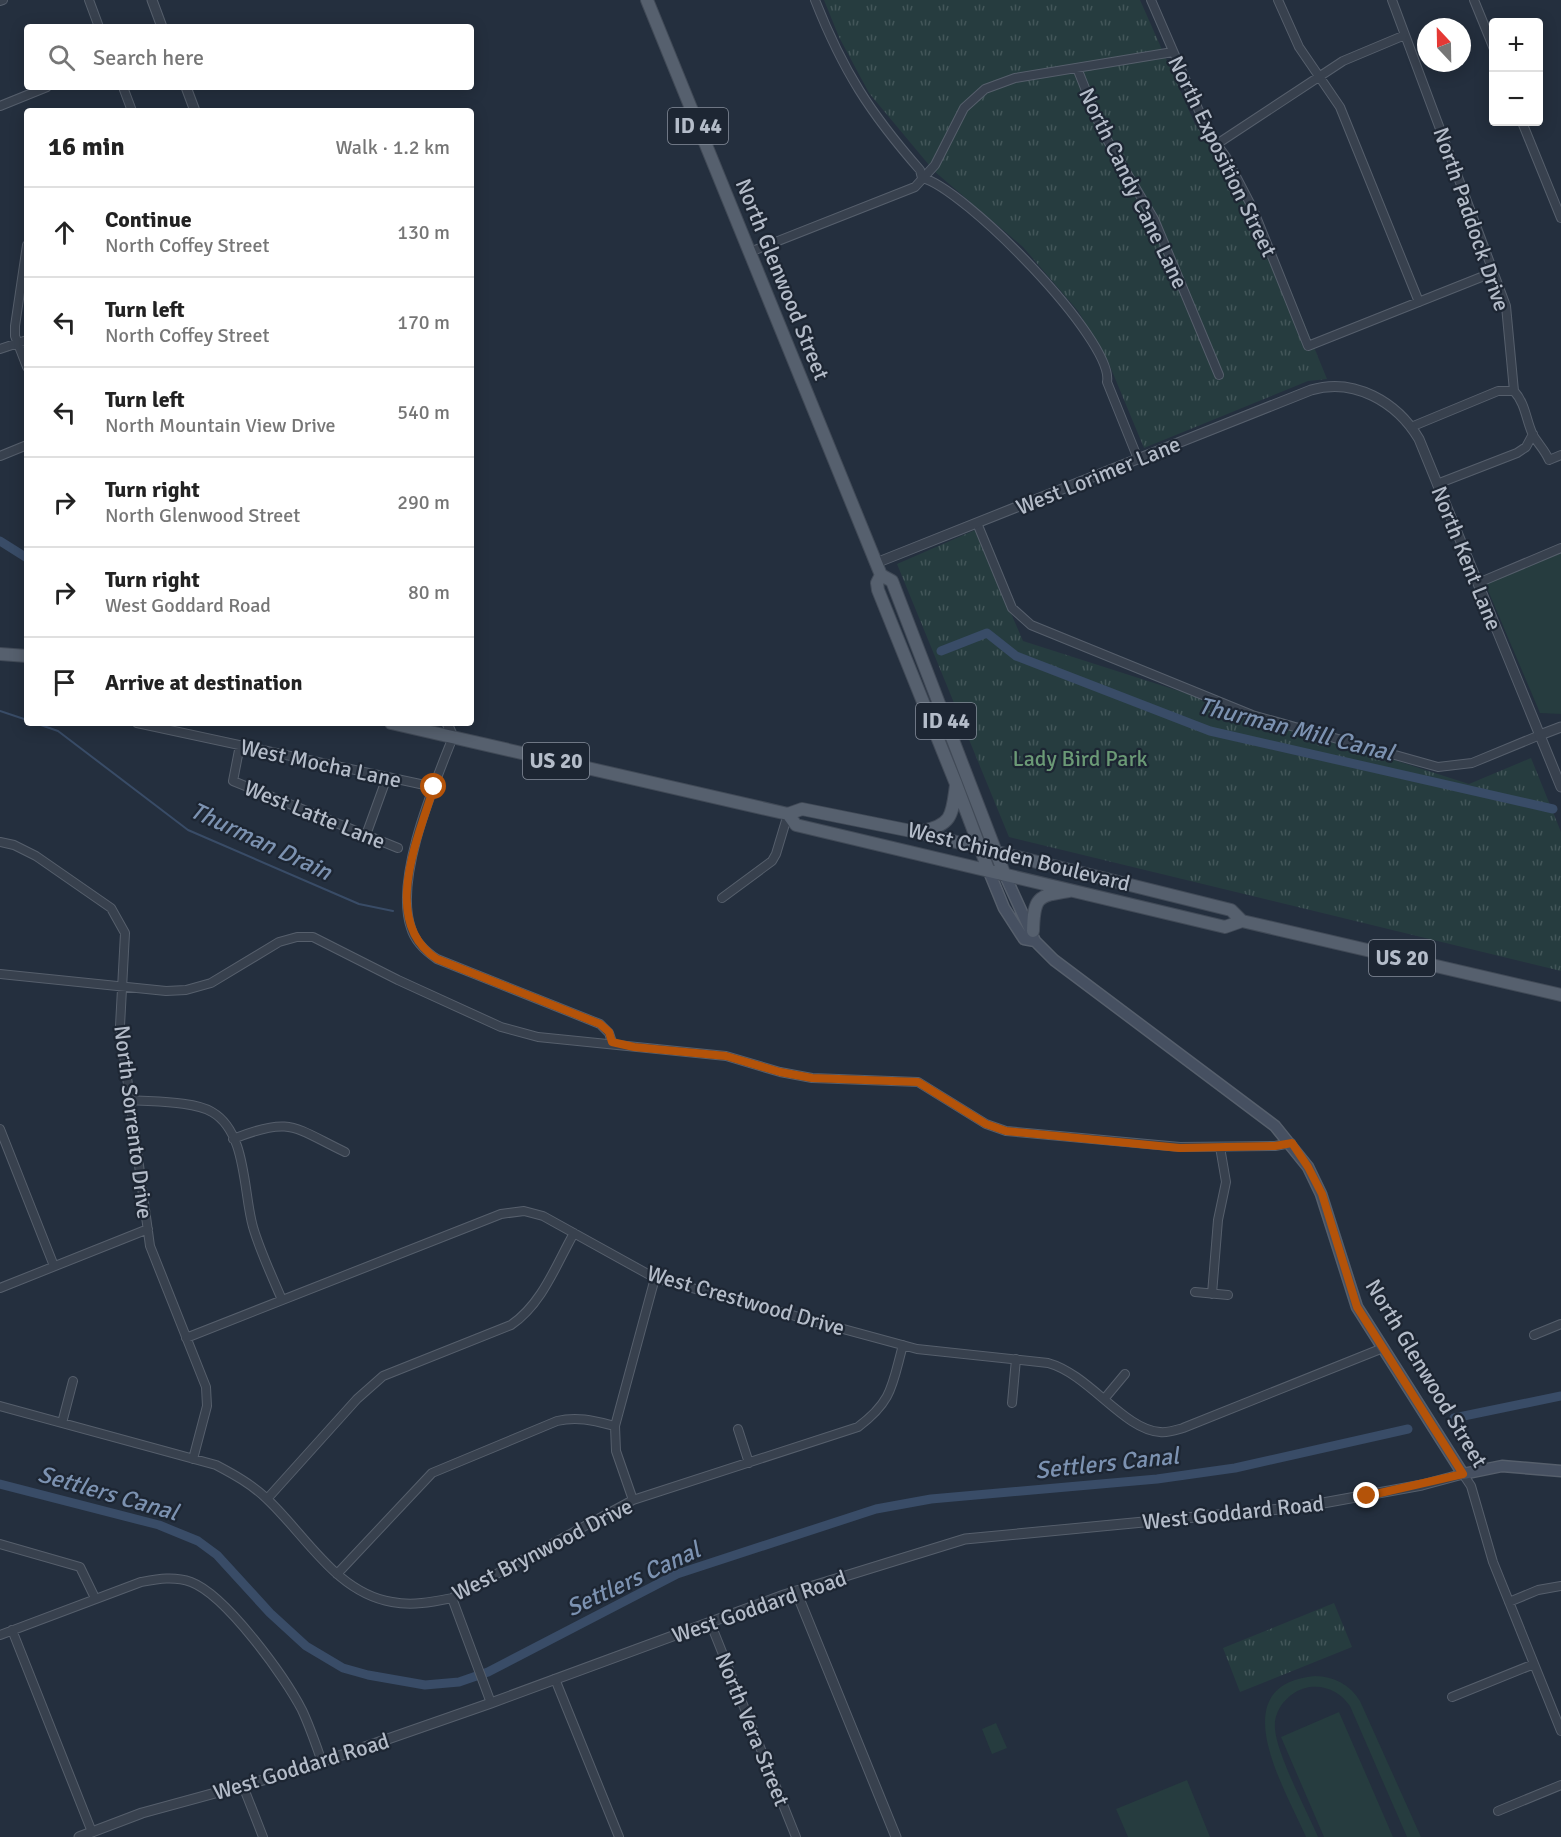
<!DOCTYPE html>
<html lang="en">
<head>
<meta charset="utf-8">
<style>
	:root { --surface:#fff; --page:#f2f2f2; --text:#222; --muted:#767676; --line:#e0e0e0 }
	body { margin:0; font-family:Signika,sans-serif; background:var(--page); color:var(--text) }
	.controls { position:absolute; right:18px; top:18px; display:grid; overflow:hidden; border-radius:6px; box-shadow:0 3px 15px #0003 }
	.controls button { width:54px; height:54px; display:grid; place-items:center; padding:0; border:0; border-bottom:2px solid var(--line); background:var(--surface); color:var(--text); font:30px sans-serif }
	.compass { position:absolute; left:1417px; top:18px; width:54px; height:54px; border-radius:50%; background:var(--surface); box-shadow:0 3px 15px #0003; rotate:338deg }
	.stop { position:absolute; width:18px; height:18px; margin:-14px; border:4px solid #b45309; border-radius:50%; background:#fff }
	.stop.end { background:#b45309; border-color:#fff; box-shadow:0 2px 6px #0008 }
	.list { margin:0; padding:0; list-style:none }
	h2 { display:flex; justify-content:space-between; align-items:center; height:78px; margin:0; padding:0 24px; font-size:26px }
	h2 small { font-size:20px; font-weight:400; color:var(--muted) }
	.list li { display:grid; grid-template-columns:39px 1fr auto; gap:18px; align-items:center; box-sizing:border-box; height:90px; padding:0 24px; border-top:2px solid var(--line) }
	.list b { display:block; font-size:22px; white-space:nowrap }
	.list p { margin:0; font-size:20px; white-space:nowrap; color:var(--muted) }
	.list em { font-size:20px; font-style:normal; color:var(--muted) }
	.icon { flex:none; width:33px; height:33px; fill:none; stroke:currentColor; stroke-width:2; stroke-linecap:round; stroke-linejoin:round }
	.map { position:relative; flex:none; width:1561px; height:1837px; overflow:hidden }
	.search { position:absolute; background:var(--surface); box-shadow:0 3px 15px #0003; left:24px; top:24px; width:450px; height:66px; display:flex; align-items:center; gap:15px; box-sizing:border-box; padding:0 21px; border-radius:6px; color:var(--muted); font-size:22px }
	.panel { position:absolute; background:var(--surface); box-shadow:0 3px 15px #0003; left:24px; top:108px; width:450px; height:618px; border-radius:6px }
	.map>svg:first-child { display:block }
	.grass { fill:#263c3f }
	.park { fill:url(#park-tufts) }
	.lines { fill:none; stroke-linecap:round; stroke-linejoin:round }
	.stream { stroke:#394c67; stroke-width:2 }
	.canal { stroke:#394c67; stroke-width:9 }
	.minor-casing { stroke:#565f6c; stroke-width:10 }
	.tertiary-casing { stroke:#565f6c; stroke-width:11 }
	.secondary-casing { stroke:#565f6c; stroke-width:13 }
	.primary-casing { stroke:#414a57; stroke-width:14 }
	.minor { stroke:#38414e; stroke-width:8 }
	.tertiary { stroke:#38414e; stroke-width:9 }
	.secondary { stroke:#465061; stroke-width:10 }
	.primary { stroke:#56606e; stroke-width:12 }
	.route { stroke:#b45309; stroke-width:8 }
	.labels { text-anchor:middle; stroke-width:4.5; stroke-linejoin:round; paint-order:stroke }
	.shield { fill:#1d2633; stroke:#878f9c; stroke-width:1.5 }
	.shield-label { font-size:21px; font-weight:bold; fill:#b4bcc9 }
	.street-label { font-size:22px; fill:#b4bcc9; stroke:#1d2633 }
	.park-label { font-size:22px; fill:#6b9a76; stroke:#1d2633 }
	.water-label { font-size:24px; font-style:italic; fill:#7c92b1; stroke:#1d2633 }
</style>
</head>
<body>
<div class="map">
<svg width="1561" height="1837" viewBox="0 0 1561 1837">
	<defs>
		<pattern id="park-tufts" width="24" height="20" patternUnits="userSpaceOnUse" patternTransform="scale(1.5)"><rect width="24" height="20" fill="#263c3f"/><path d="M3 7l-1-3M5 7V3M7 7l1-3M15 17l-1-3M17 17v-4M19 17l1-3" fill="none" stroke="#435659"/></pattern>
	</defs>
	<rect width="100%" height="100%" fill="#242f3e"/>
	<path class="grass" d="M1561 547V714L1540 713 1484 581Z
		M1315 1676C1334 1676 1350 1685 1360 1701L1421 1837H1407L1350 1706C1341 1693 1327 1685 1310 1687 1290 1690 1273 1709 1275 1729 1277 1755 1307 1811 1318 1837H1306C1286 1790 1220 1685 1315 1676Z
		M1339 1712 1393 1837H1324L1281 1737Z
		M996 1723 1007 1748 992 1754 982 1729Z
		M1187 1780 1210 1837H1128L1116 1809Z"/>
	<path class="park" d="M824 0H1140L1195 124 1266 230 1327 379 1308 381 1144 448 1107 359 1078 311 1023 247 934 171 869 93 839 37Z
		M975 530 1023 641 1469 784 1531 758 1561 832V971L1009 837 897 564Z
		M1334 1603 1352 1647 1240 1692 1223 1648Z"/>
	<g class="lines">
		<path class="stream" d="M0 711 27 720
			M35 723 58 731 188 830 359 904 393 911"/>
		<path class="canal" d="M0 541 27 558
			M941 651 987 633 1016 656 1210 731 1553 809
			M1454 1418 1561 1396
			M0 1484 159 1525 198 1541 217 1555 270 1613 306 1646 343 1668 368 1675 425 1685 459 1682 488 1672 677 1574 876 1509 931 1499 1157 1479 1235 1468 1408 1429"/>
		<g class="minor-casing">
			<path id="minor" d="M89 0 99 27
				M815 0C843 71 870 113 920 170L922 178C962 186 1115 341 1107 382L1138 459
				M1151 0 1209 134 1226 157 1253 209 1308 346 1494 272
				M1278 0 1299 47 1340 107 1419 302
				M1392 0 1506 306 1514 391C1526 404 1526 421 1533 435 1538 444 1545 450 1549 460L1561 455
				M1474 0 1494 49
				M0 1 3 0
				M1077 68 1102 131 1154 219 1219 375
				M123 87 132 111
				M0 106 47 87
				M1522 122 1561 218
				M1217 144 1343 61 1405 35
				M27 245 15 326V336L27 367
				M750 252 915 187 935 165 964 108 985 89 1015 78 1173 52
				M0 349 27 340
				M1411 427 1498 391H1514
				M0 456 27 445
				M1437 484 1517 453 1526 447 1533 434
				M977 523 1012 608 1031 625 1252 715 1438 767 1472 763 1540 735
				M1478 583 1561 548
				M137 723 434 787
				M453 737C434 785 394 878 411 928 415 942 425 951 437 959L600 1024 609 1033 612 1042
				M240 745 233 781 398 848
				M366 835 387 777
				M0 842 14 845 36 856 111 908 125 933 120 1026 150 1246 206 1387 207 1406 193 1459
				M722 898 772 861 776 854 788 814
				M0 974 166 991 186 990 211 983 279 942 297 937H313L398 980 501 1027 538 1037 726 1056 780 1072 812 1078 918 1082 986 1124 1006 1131 1180 1147 1275 1146 1291 1143
				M130 1100C152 1102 194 1101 212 1112 247 1132 243 1192 253 1227 260 1251 272 1276 282 1300
				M0 1129 54 1266
				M233 1139C291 1116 293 1127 345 1152
				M0 1288 148 1229
				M1195 1292 1228 1295
				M1212 1294 1218 1220 1226 1182 1220 1147
				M1534 1335 1561 1324
				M186 1338 501 1214 524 1211 543 1216 655 1278 917 1349 1048 1363C1089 1374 1124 1430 1160 1432 1168 1433 1176 1430 1183 1428L1383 1348
				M1105 1398 1125 1374
				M1012 1403 1016 1359
				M0 1406 216 1465C235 1475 251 1484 266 1498 305 1534 336 1593 392 1602 413 1606 432 1602 452 1598L633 1500 858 1427C893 1401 892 1385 903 1345
				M62 1423 73 1381
				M738 1429 749 1463
				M1463 1474 1471 1486 1493 1562 1561 1731
				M267 1499 357 1399 383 1376 511 1325C542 1304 556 1265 574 1233
				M633 1500 616 1451 615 1426 655 1278
				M0 1544 80 1567 95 1598
				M337 1574 432 1473 557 1421C578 1416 595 1421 615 1426
				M452 1598 491 1703
				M1509 1602 1538 1590 1561 1586
				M710 1622 796 1837
				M12 1630 92 1832
				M0 1635 141 1582C158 1579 174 1576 191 1582 226 1595 285 1677 302 1710 310 1727 316 1745 322 1762
				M555 1679 619 1837
				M1452 1697 1534 1664
				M243 1786 263 1837
				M1498 1811 1561 1785"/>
		</g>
		<g class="tertiary-casing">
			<path id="tertiary" d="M152 0 162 27
				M186 87 195 111
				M876 563 1311 390C1354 377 1397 402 1419 439L1561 787
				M447 723 453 737
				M1540 735 1561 727
				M796 1591 896 1837
				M79 1837 142 1813 296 1771 491 1703 784 1595 965 1539 1301 1507 1422 1485 1463 1474"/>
		</g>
		<g class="secondary-casing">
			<path id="secondary" d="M988 869 1004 908 1024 939 1035 941
				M1004 873 1035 941 1054 960 1275 1126 1308 1167 1321 1194 1357 1307 1463 1474 1502 1466 1561 1471"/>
		</g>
		<g class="primary-casing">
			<path id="primary" d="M647 0 881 575 892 581 1004 873
				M881 575 877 583 878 590 956 784 988 869
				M0 654 27 656
				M391 723 788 814 802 809 916 832 1231 910 1242 921 1561 995
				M788 814 796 825 1225 927 1242 921
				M922 831C953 825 952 814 956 785
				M1033 931C1034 897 1037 896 1069 891"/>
		</g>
		<use href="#minor" class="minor"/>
		<use href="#tertiary" class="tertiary"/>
		<use href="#secondary" class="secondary"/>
		<use href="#primary" class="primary"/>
	</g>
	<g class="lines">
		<path class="route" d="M434 787C418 838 380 922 437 959L600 1024 609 1032 612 1042 634 1047 726 1056 780 1072 812 1078 918 1082 986 1124 1006 1131 1180 1148 1275 1146 1292 1143 1308 1167 1322 1194 1357 1307 1463 1474 1367 1496"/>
	</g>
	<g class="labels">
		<g class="shield">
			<rect x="668" y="108" width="60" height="36" rx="4.5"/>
			<rect x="916" y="703" width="60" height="36" rx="4.5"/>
			<rect x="523" y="743" width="66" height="36" rx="4.5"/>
			<rect x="1369" y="940" width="66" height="36" rx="4.5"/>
		</g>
		<g class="shield-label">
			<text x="698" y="133">ID 44</text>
			<text x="946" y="728">ID 44</text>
			<text x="556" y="768">US 20</text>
			<text x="1402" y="965">US 20</text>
		</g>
		<g class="street-label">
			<text transform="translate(1223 156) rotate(64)" y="8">North Exposition Street</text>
			<text transform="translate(1134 188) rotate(64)" y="8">North Candy Cane Lane</text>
			<text transform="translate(1472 219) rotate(71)" y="8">North Paddock Drive</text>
			<text transform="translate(783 279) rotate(68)" y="8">North Glenwood Street</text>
			<text transform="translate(1098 475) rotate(-22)" y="8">West Lorimer Lane</text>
			<text transform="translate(1467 558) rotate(68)" y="8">North Kent Lane</text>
			<text transform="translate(321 763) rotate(12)" y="8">West Mocha Lane</text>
			<text transform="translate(315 814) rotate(22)" y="8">West Latte Lane</text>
			<text transform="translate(1019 856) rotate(14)" y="8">West Chinden Boulevard</text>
			<text transform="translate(134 1122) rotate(83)" y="8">North Sorrento Drive</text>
			<text transform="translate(746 1300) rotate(16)" y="8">West Crestwood Drive</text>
			<text transform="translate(1427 1373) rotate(59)" y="8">North Glenwood Street</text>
			<text transform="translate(1233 1512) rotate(-6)" y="8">West Goddard Road</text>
			<text transform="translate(542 1549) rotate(-27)" y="8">West Brynwood Drive</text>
			<text transform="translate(759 1606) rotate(-19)" y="8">West Goddard Road</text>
			<text transform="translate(753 1729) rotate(68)" y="8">North Vera Street</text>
			<text transform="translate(301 1766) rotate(-17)" y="8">West Goddard Road</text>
		</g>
		<g class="park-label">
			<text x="1080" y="766">Lady Bird Park</text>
		</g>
		<g class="water-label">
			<text transform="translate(1296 729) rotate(14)" y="8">Thurman Mill Canal</text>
			<text transform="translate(261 841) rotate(25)" y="8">Thurman Drain</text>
			<text transform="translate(1107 1463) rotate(-6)" y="8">Settlers Canal</text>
			<text transform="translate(108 1493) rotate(16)" y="8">Settlers Canal</text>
			<text transform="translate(633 1579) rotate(-25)" y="8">Settlers Canal</text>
		</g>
	</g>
</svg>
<div class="controls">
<button>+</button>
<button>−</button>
</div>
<svg class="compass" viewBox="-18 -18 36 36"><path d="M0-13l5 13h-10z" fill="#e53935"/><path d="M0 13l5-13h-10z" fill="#767676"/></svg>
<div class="stop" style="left:434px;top:787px"></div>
<div class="stop end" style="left:1367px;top:1496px"></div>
<div class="search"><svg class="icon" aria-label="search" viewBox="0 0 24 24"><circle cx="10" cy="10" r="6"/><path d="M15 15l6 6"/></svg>Search here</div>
<section class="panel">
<h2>16 min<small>Walk · 1.2 km</small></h2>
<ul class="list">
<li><svg class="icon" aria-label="ahead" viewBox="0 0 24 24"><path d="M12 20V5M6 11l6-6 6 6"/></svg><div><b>Continue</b><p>North Coffey Street</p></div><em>130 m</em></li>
<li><svg class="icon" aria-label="left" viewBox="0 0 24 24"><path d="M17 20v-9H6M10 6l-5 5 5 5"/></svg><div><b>Turn left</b><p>North Coffey Street</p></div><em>170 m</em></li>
<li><svg class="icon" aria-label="left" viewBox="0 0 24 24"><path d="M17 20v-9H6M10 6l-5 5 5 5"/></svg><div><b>Turn left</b><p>North Mountain View Drive</p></div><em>540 m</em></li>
<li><svg class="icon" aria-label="right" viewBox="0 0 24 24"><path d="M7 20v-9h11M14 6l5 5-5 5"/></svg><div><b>Turn right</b><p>North Glenwood Street</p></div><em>290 m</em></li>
<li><svg class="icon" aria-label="right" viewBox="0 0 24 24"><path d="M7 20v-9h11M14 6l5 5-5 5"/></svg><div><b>Turn right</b><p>West Goddard Road</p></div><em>80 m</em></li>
<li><svg class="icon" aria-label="arrive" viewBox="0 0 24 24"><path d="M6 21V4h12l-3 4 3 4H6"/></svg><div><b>Arrive at destination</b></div></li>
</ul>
</section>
</div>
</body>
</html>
